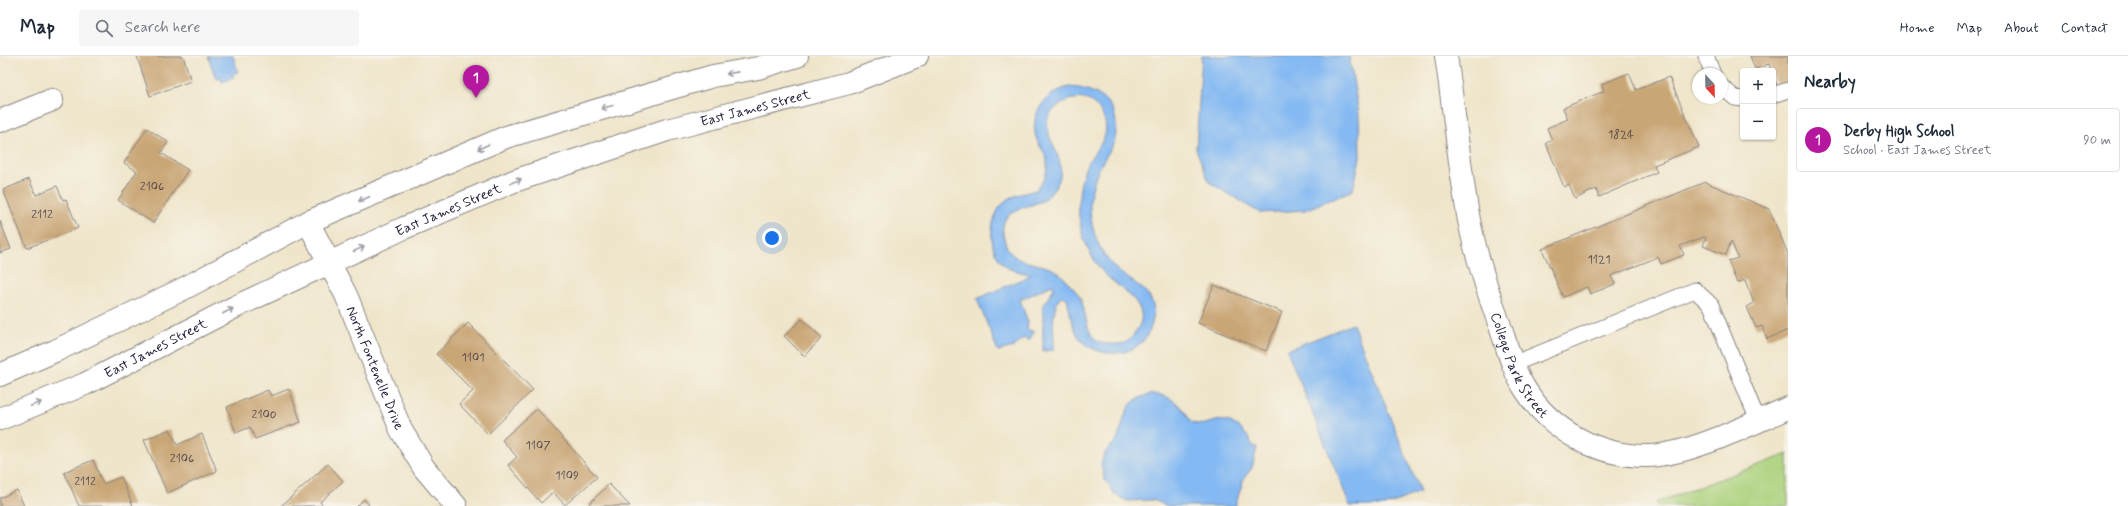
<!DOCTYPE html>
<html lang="en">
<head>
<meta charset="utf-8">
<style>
	:root { --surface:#fff; --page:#f6f6f7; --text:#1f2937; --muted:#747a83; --line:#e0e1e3; --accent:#b5179e }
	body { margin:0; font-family:Mynerve,sans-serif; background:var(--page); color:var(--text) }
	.controls { position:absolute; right:12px; top:12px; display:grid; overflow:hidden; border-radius:4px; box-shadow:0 1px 3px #0004 }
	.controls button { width:36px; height:36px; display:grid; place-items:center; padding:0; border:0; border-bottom:1px solid var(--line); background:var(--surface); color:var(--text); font:20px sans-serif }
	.compass { position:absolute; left:1692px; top:12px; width:36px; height:36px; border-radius:50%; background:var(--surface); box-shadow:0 1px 3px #0004; rotate:158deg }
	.you { position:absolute; left:772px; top:182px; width:14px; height:14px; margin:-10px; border:3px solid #fff; border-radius:50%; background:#1a73e8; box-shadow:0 0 0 6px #1a73e833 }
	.badge { display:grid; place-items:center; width:26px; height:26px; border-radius:50%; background:var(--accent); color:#fff; font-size:13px; font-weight:700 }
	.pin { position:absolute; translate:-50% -33px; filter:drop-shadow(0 1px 2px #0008) }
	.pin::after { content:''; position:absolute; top:21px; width:14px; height:12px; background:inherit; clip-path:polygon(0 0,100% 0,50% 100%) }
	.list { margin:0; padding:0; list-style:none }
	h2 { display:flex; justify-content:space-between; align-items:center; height:52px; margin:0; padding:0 16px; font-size:17px }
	h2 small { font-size:13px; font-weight:400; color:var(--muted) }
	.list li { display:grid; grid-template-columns:26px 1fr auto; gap:12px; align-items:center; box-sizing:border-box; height:64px; margin:0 8px 8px; padding:0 8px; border:1px solid var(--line); border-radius:4px }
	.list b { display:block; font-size:15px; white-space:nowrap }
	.list p { margin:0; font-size:13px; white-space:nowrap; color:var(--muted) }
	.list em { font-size:13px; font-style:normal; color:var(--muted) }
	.icon { flex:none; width:22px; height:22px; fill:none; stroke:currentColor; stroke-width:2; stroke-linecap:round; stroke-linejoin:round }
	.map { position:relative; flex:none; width:1788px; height:450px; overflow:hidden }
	header { display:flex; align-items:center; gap:24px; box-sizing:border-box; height:56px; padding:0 20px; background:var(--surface); border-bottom:1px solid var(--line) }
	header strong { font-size:19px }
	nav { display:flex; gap:22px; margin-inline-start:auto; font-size:14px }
	.search { width:280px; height:36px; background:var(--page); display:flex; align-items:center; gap:10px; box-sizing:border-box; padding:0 14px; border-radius:4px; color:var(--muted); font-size:15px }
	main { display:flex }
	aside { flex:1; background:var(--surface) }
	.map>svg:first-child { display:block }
	.green { fill:#aad17b; stroke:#667a5b }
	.water { fill:#84b9f3; stroke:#536e97; fill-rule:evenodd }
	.building { fill:#c9a676 }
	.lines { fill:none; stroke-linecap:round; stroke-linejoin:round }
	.lane-casing { stroke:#888482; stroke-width:17 }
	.street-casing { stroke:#888482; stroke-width:24 }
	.secondary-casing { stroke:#888482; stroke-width:24 }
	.lane { stroke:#fff; stroke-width:15 }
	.street { stroke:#fff; stroke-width:22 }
	.secondary { stroke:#fff; stroke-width:22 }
	.oneway { stroke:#9c9ca7 }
	.labels { text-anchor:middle; stroke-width:3.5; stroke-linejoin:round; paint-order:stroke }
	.number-label { font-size:12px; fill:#4c434a }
	.street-label { font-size:14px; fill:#22223b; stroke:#f7f3e8 }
</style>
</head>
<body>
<header>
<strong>Map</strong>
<div class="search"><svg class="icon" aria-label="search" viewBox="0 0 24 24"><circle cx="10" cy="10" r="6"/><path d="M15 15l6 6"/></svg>Search here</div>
<nav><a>Home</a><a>Map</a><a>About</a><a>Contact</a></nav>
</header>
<main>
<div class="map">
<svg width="1788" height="450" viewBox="0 0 1788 450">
	<rect width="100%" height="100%" fill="#f7f3e8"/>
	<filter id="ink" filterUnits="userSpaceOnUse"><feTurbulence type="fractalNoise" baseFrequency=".025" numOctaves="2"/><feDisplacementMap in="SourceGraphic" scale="8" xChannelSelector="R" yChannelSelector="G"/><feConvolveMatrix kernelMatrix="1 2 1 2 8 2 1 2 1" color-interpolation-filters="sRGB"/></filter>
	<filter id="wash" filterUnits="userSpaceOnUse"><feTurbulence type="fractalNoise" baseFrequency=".012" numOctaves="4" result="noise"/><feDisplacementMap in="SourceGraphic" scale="16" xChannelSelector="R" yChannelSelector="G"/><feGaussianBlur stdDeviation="0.9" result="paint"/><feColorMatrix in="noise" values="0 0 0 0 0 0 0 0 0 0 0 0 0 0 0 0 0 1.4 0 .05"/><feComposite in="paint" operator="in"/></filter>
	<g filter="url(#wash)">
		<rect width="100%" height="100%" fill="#efe5ca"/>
		<path class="green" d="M1788 398V450H1657L1655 447Z"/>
		<path class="water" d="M208 0H233L238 16 232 18 234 22 222 26 221 22 216 23Z
			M1202 0H1349L1359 58 1360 101 1353 134 1305 154 1260 157 1209 126 1196 93Z
			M1069 31C1094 32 1117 45 1116 71 1116 76 1116 82 1114 86 1111 93 1106 100 1102 107 1095 120 1089 138 1090 153 1091 175 1100 198 1116 213 1132 228 1158 234 1153 263 1148 298 1107 308 1082 285 1072 275 1070 255 1067 242L1062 240C1049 252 1055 278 1054 294L1043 295V250L1054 232 1052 229 1020 244 1028 266 1027 273 1034 276 1029 285 1024 282 1014 291 998 295 977 243 1031 219C1023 215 1012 216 1005 210 987 195 987 159 1007 144 1016 138 1026 137 1036 134 1043 126 1048 118 1047 106 1047 97 1038 90 1036 81 1029 57 1047 36 1069 31ZM1072 43C1076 43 1081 42 1085 43 1101 48 1111 69 1103 84 1096 96 1086 105 1083 119 1078 136 1077 154 1081 171 1084 188 1092 203 1103 216 1115 231 1153 247 1138 272 1135 277 1131 284 1125 287 1122 288 1116 288 1112 288 1082 290 1089 257 1079 239 1076 235 1073 232 1070 229 1066 223 1057 214 1050 212 1027 204 1008 208 1003 178 999 150 1033 152 1045 143 1049 140 1057 129 1059 124 1070 92 1018 65 1072 43Z
			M1353 268 1420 436 1385 450H1350L1287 294Z
			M1151 338C1166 338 1175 344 1185 356 1187 359 1189 364 1192 366 1200 371 1207 367 1216 365 1234 362 1246 376 1253 390L1257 391 1252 412 1244 422 1235 450H1168L1153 444 1127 445 1115 438 1105 424 1101 408C1103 404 1104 397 1107 394 1112 389 1116 386 1119 379 1127 357 1124 345 1151 338Z"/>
		<g id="blocks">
			<path class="building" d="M137 0H183L191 25 150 40Z
				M1750 0H1788V34L1780 37 1769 8 1755 13Z
				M1629 17 1636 34 1669 21 1699 91 1654 109 1657 116 1599 141 1596 133 1575 143 1569 129 1564 131 1546 87 1552 84 1547 72 1568 63 1563 52 1604 35 1602 28Z
				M147 72 168 86 161 97 188 114 153 167 118 144 137 115 124 107Z
				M29 123 36 139 57 130 63 144 66 143 78 172 27 192 3 134Z
				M1705 126 1769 153 1788 198V274L1767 283 1762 270 1756 272 1747 251 1754 247 1745 224 1737 227 1728 205 1738 202 1731 185 1726 199 1703 190 1706 182 1704 181 1680 190 1684 199 1661 208 1658 201 1611 220 1615 228 1590 238 1587 231 1563 241 1542 193Z
				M0 165 11 193 0 197Z
				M1214 229 1282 256 1266 295 1198 267Z
				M802 263 822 282 804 300 784 280Z
				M468 267 533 334 488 378 459 348 473 335 436 298Z
				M289 333 301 366 255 383 250 371 236 377 227 351 268 334 271 340Z
				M537 353 597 421 565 449 553 436 541 447 508 409 517 401 502 384Z
				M170 373 177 389 202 378 217 415 167 437 144 384Z
				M93 404 103 428 121 421 133 450H79L64 416Z
				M328 408 343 425 320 446 323 450H281Z
				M609 428 630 450H587Z
				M17 434 24 450H0V442Z
				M364 443 370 450H357Z"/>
		</g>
	</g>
	<g filter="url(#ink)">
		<use href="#blocks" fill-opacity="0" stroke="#888482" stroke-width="1"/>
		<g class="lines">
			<g class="lane-casing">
				<path id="lane" d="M1706 0 1713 18
					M1722 31 1735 42 1743 43
					M1773 39 1788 34
					M1513 308 1695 234 1711 249 1758 365"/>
			</g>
			<g class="street-casing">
				<g id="street">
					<path id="s1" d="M1446 0C1454 53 1459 107 1468 159 1475 197 1487 234 1500 270 1507 291 1513 314 1525 333 1551 375 1599 401 1649 400 1692 398 1748 369 1788 352"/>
					<path d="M0 65 52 44"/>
					<path id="s2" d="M308 166 346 239 401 374 424 412 456 450"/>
				</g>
			</g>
			<g class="secondary-casing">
				<g id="secondary">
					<path d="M0 319 55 295 185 232 308 166 506 81 713 20 758 12 797 0"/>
					<path id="s3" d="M0 363 85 328 235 251 404 172 514 125 667 74 849 27 917 0"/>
				</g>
			</g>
			<use href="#lane" class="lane"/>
			<use href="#street" class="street"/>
			<use href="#secondary" class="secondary"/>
		</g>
		<defs><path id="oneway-shaft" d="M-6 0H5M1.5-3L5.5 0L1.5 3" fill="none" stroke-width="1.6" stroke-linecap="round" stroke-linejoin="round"/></defs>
		<g class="oneway">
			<use href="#oneway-shaft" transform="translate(732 17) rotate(169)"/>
			<use href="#oneway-shaft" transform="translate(607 51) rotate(165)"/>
			<use href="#oneway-shaft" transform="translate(483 91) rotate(156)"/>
			<use href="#oneway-shaft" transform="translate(516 125) rotate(-21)"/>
			<use href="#oneway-shaft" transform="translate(364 143) rotate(157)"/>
			<use href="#oneway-shaft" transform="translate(359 193) rotate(-25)"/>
			<use href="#oneway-shaft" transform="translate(228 255) rotate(-28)"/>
			<use href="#oneway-shaft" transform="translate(36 348) rotate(-22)"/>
		</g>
	</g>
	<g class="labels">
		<g class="number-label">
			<text x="1621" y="82">1824</text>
			<text x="152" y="134">2106</text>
			<text x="42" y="162">2112</text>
			<text x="1599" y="207">1121</text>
			<text x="473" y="305">1101</text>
			<text x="264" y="362">2100</text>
			<text x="538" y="393">1107</text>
			<text x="182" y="406">2106</text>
			<text x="567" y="423">1109</text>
			<text x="85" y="429">2112</text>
		</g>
		<g class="street-label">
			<text dy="5" stroke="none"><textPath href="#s3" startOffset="819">East James Street</textPath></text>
			<text dy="5" stroke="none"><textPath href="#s3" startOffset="495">East James Street</textPath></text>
			<text dy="5" stroke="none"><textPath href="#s3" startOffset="171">East James Street</textPath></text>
			<text dy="5" stroke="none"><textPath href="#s1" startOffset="320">College Park Street</textPath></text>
			<text dy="5" stroke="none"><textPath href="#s2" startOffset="161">North Fontenelle Drive</textPath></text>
		</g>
	</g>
</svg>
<div class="controls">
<button>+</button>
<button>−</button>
</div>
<svg class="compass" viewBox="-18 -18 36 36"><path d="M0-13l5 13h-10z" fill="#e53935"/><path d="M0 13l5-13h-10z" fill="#747a83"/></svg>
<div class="you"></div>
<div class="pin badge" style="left:476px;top:42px">1</div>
</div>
<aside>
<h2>Nearby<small></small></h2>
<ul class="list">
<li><span class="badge">1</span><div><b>Derby High School</b><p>School · East James Street</p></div><em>90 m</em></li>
</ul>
</aside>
</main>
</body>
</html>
